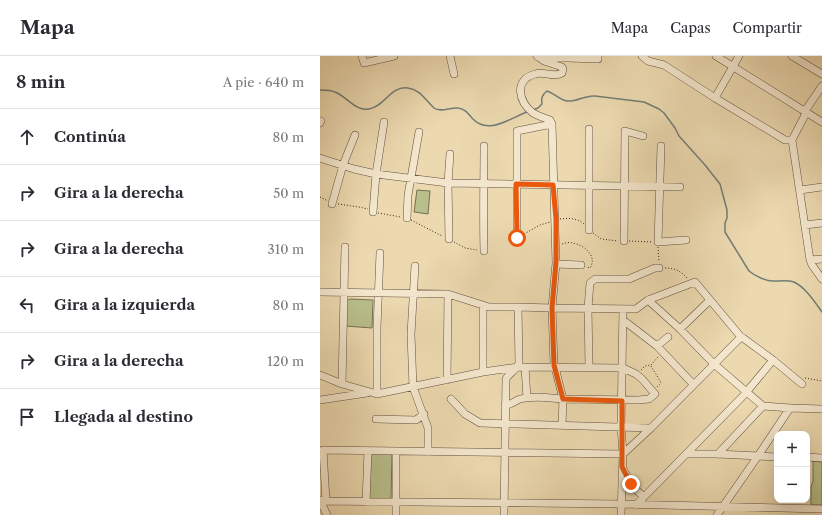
<!DOCTYPE html>
<html lang="es">
<head>
<meta charset="utf-8">
<style>
	:root { --surface:#fff; --page:#f7f7f7; --text:#2b2b33; --muted:#7c7c81; --line:#e1e1e2 }
	body { margin:0; font-family:"Libre Caslon Text",serif; background:var(--page); color:var(--text) }
	.controls { position:absolute; right:12px; bottom:12px; display:grid; overflow:hidden; border-radius:8px; box-shadow:0 4px 16px #0002 }
	.controls button { width:36px; height:36px; display:grid; place-items:center; padding:0; border:0; border-bottom:1px solid var(--line); background:var(--surface); color:var(--text); font:20px sans-serif }
	.stop { position:absolute; width:12px; height:12px; margin:-9px; border:3px solid #ea580c; border-radius:50%; background:#fff }
	.stop.end { background:#ea580c; border-color:#fff; box-shadow:0 1px 4px #0008 }
	.list { margin:0; padding:0; list-style:none }
	h2 { display:flex; justify-content:space-between; align-items:center; height:52px; margin:0; padding:0 16px; font-size:17px }
	h2 small { font-size:13px; font-weight:400; color:var(--muted) }
	.list li { display:grid; grid-template-columns:26px 1fr auto; gap:12px; align-items:center; box-sizing:border-box; height:56px; padding:0 16px; border-top:1px solid var(--line) }
	.list b { display:block; font-size:15px; white-space:nowrap }
	.list em { font-size:13px; font-style:normal; color:var(--muted) }
	.icon { flex:none; width:22px; height:22px; fill:none; stroke:currentColor; stroke-width:2; stroke-linecap:round; stroke-linejoin:round }
	.map { position:relative; flex:none; width:502px; height:459px; overflow:hidden }
	header { display:flex; align-items:center; gap:24px; box-sizing:border-box; height:56px; padding:0 20px; background:var(--surface); border-bottom:1px solid var(--line) }
	header strong { font-size:19px }
	nav { display:flex; gap:22px; margin-inline-start:auto; font-size:14px }
	main { display:flex }
	aside { flex:1; background:var(--surface) }
	.map>svg:first-child { display:block }
	.green { fill:#b8bf8b; stroke:#767053 }
	.lines { fill:none; stroke-linecap:round; stroke-linejoin:round }
	.stream { stroke:#727d76; stroke-width:1.5 }
	.minor-casing { stroke:#635040; stroke-width:8 }
	.path { stroke:#35221b; stroke-width:1; stroke-dasharray:1 2; stroke-linecap:butt }
	.minor { stroke:#f3e6cc; stroke-width:7 }
	.route { stroke:#ea580c; stroke-width:5 }
</style>
</head>
<body>
<header>
<strong>Mapa</strong>
<nav><a>Mapa</a><a>Capas</a><a>Compartir</a></nav>
</header>
<main>
<aside>
<h2>8 min<small>A pie · 640 m</small></h2>
<ul class="list">
<li><svg class="icon" aria-label="ahead" viewBox="0 0 24 24"><path d="M12 20V5M6 11l6-6 6 6"/></svg><div><b>Continúa</b></div><em>80 m</em></li>
<li><svg class="icon" aria-label="right" viewBox="0 0 24 24"><path d="M7 20v-9h11M14 6l5 5-5 5"/></svg><div><b>Gira a la derecha</b></div><em>50 m</em></li>
<li><svg class="icon" aria-label="right" viewBox="0 0 24 24"><path d="M7 20v-9h11M14 6l5 5-5 5"/></svg><div><b>Gira a la derecha</b></div><em>310 m</em></li>
<li><svg class="icon" aria-label="left" viewBox="0 0 24 24"><path d="M17 20v-9H6M10 6l-5 5 5 5"/></svg><div><b>Gira a la izquierda</b></div><em>80 m</em></li>
<li><svg class="icon" aria-label="right" viewBox="0 0 24 24"><path d="M7 20v-9h11M14 6l5 5-5 5"/></svg><div><b>Gira a la derecha</b></div><em>120 m</em></li>
<li><svg class="icon" aria-label="arrive" viewBox="0 0 24 24"><path d="M6 21V4h12l-3 4 3 4H6"/></svg><div><b>Llegada al destino</b></div></li>
</ul>
</aside>
<div class="map">
<svg width="502" height="459" viewBox="0 0 502 459">
	<rect width="100%" height="100%" fill="#ecd9b0"/>
	<filter id="stains"><feTurbulence type="fractalNoise" baseFrequency=".005" numOctaves="4"/><feColorMatrix values="0 0 0 0 .2 0 0 0 0 .09 0 0 0 0 .02 0 0 0 .5 -.17"/></filter>
	<radialGradient id="worn" r=".72"><stop offset=".6" stop-color="#630" stop-opacity="0"/><stop offset="1" stop-color="#630" stop-opacity=".3"/></radialGradient>
	<path class="green" d="M97 134 110 135 108 158 94 156Z
		M30 243 53 244 52 272 25 270 26 245Z
		M49 397 72 398 71 443H49Z
		M493 405 502 406V449H491V431L493 425Z"/>
	<g class="lines">
		<path class="stream" d="M0 34C5 34 11 34 15 36 26 40 36 56 49 53 64 51 71 29 88 32 101 34 105 44 114 52 121 57 130 51 138 52 145 53 148 57 152 62 168 80 190 62 207 56
			M213 54 218 52 222 48C221 42 222 39 227 35 234 37 240 44 247 45 257 46 265 39 275 40L324 46 339 53 344 57 355 72 359 80 385 109 400 128 407 154V162L405 167V176L429 215C435 220 447 226 455 225 461 225 468 224 474 226 485 231 495 246 502 256"/>
		<g class="minor-casing">
			<path id="minor" d="M42 0 44 7 74 0
				M130 0 134 18
				M322 0 328 5 344 9 395 42 465 84H472
				M396 0 502 66
				M472 0 502 18
				M218 1 278 3V0
				M502 30 485 55 484 61 472 84 490 204 492 209 502 223
				M395 42 419 0
				M0 67 1 65
				M341 90 338 186 366 184
				M0 102 34 113 56 118 128 127 360 131
				M480 134 502 131
				M12 148 23 109 35 79
				M53 156 56 118 64 66
				M87 162 88 139 99 76
				M485 169 502 167
				M269 174V73
				M197 182V75L232 68
				M129 183 128 127 130 98
				M304 185 305 75 323 80
				M164 195C163 160 164 125 164 90
				M490 204 502 203
				M236 208 261 209
				M95 210 91 278 93 331 108 372V396
				M0 236 128 238 169 251H198L232 252 316 253 328 244 375 226 421 281 423 282 453 304 482 328
				M328 244 360 273 394 308 443 350 470 352 502 353
				M303 264 337 290 373 328
				M360 273 389 245
				M337 290 348 281
				M205 311 207 342
				M269 311 268 252 270 227 275 223H309L335 212H339
				M163 316V251
				M0 319 22 328 57 338 163 316 198 311 303 312 316 318 322 323 335 338 329 343 318 344 243 343 235 311 234 309 232 252 236 207 232 68 230 64C225 62 218 60 213 57 199 46 193 24 215 18 224 15 234 22 242 17L243 13 242 11 224 5 217 0
				M127 324 128 238
				M22 328 25 191
				M57 338V272L60 197
				M131 343 145 358 160 367 331 372
				M0 344 47 337
				M185 349C192 349 194 345 200 343 214 339 229 342 243 343L242 369
				M56 363 96 364 104 358
				M76 396V459
				M367 398H398L457 401
				M398 398 443 350
				M487 401 502 402
				M303 413 313 431 324 441
				M0 444 7 459
				M0 445 301 448 502 453
				M6 445 3 394 303 398 331 372 421 281
				M46 446 48 395
				M316 449 424 339 453 304
				M184 459 186 323C189 317 197 314 199 307L198 251
				M301 459 303 398 301 370 303 253
				M397 459 438 400 470 352"/>
		</g>
		<path class="path" d="M0 141 8 145
			M18 148 39 151 48 153
			M58 157 81 161
			M240 163C249 162 258 162 264 168
			M91 164 122 180
			M273 177 281 183 298 185
			M204 178 220 169 230 166
			M309 185 332 186
			M134 186 145 192 157 194
			M242 188C245 187 249 186 252 187 263 188 278 200 270 212L267 211
			M338 191 339 206
			M345 212C355 212 361 215 368 223
			M331 310 340 325 341 327 337 331
			M321 314 325 310 331 309 338 301
			M485 322 502 325"/>
		<use href="#minor" class="minor"/>
	</g>
	<g class="lines">
		<path class="route" d="M197 182 196 128 233 129 236 163V206L232 252 234 309 243 343 302 345V411L311 428"/>
	</g>
	<rect width="100%" height="100%" filter="url(#stains)"/>
	<rect width="100%" height="100%" fill="url(#worn)"/>
</svg>
<div class="controls">
<button>+</button>
<button>−</button>
</div>
<div class="stop" style="left:197px;top:182px"></div>
<div class="stop end" style="left:311px;top:428px"></div>
</div>
</main>
</body>
</html>
